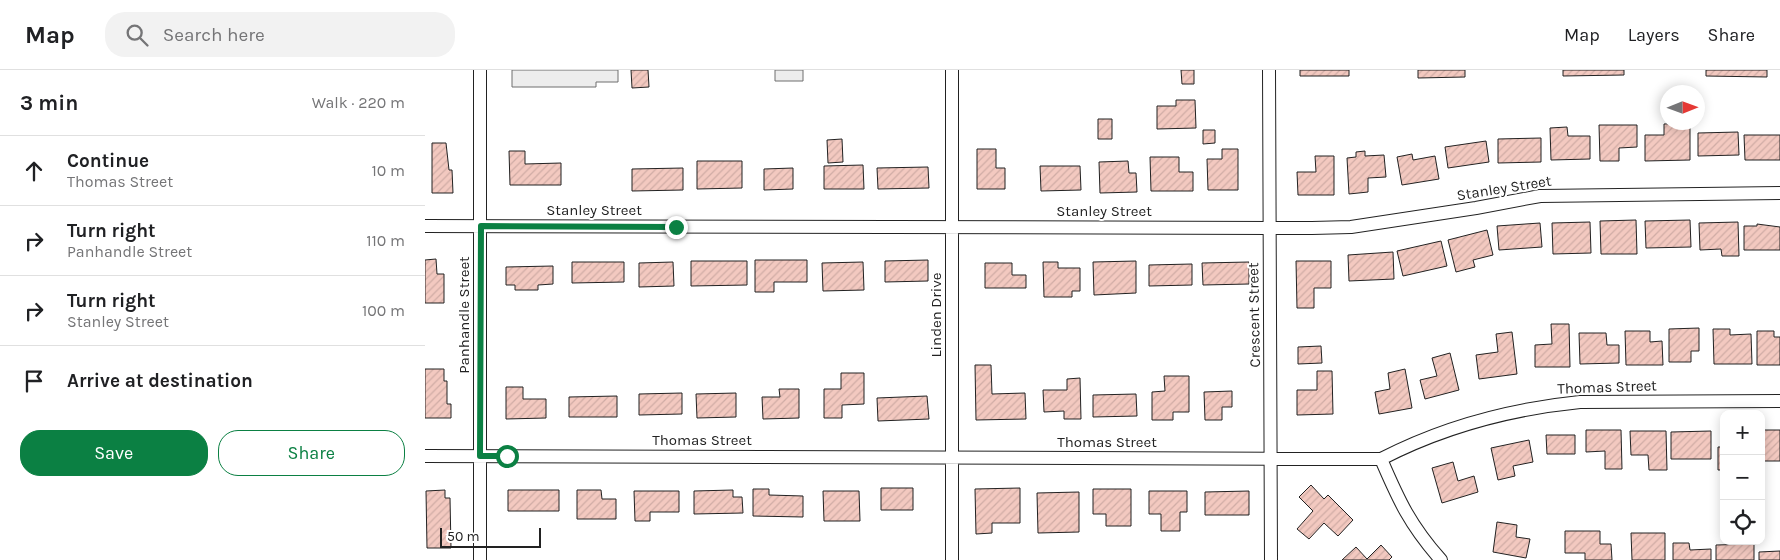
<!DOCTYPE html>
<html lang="en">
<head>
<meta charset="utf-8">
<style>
	:root { --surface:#fff; --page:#f2f2f2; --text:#202124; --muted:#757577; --line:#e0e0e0; --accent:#0b8043 }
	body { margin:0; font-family:Karla,sans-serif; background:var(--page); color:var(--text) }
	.controls { position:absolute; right:15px; bottom:15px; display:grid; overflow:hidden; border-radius:10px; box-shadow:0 2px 12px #0003 }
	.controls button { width:45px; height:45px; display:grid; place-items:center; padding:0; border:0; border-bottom:1px solid var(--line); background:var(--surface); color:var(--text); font:25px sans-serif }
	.compass { position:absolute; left:1235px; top:15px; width:45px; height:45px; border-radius:50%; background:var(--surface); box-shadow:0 2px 12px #0003; rotate:89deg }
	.scale { position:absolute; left:15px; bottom:12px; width:101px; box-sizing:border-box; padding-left:5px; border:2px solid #222; border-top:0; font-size:14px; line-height:18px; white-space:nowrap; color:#222; -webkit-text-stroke:4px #fff; paint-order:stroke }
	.stop { position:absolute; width:15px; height:15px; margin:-11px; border:4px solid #0b8043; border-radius:50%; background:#fff }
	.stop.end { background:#0b8043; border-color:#fff; box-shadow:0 1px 5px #0008 }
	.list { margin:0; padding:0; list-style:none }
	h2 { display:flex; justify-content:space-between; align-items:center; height:65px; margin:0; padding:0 20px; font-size:21px }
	h2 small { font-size:16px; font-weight:400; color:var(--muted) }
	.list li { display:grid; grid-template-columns:32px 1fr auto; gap:15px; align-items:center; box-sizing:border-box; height:70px; padding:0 20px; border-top:1px solid var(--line) }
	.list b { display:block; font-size:19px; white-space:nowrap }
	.list p { margin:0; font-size:16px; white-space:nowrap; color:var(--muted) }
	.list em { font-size:16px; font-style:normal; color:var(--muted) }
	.actions { display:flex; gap:10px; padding:15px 20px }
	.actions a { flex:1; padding:11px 0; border:1px solid var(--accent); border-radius:20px; text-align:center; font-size:18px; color:var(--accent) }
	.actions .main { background:var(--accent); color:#fff }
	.icon { flex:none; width:28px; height:28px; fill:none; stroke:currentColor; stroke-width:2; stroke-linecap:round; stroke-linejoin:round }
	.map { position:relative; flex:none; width:1355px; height:490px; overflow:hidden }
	header { display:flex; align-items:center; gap:30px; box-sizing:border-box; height:70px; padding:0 25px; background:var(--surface); border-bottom:1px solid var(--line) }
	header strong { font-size:24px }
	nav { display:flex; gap:28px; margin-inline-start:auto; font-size:18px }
	.search { width:350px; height:45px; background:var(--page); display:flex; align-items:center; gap:12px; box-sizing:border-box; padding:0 18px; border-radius:20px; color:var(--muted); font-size:19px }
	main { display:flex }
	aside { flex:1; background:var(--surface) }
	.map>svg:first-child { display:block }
	.parking { fill:#ededed; stroke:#6f6f6f }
	.building { fill:url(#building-hatch); stroke:#222 }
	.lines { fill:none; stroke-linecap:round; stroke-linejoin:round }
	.minor-casing { stroke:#222; stroke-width:14 }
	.minor { stroke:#fff; stroke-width:12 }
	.route { stroke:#0b8043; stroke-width:6 }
	.labels { text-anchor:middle; stroke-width:4; stroke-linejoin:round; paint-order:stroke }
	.street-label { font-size:15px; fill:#222; stroke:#fff }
</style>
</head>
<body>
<header>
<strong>Map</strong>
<div class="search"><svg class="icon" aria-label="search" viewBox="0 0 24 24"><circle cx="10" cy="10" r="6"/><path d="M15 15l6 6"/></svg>Search here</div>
<nav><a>Map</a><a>Layers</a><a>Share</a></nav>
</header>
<main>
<aside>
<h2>3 min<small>Walk · 220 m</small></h2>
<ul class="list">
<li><svg class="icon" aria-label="ahead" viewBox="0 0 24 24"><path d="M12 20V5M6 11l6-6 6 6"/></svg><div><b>Continue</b><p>Thomas Street</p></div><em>10 m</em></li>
<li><svg class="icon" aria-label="right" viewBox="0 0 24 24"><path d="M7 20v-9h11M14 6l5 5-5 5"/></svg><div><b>Turn right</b><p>Panhandle Street</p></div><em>110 m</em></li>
<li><svg class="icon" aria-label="right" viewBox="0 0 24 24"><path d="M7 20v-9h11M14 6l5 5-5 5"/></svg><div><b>Turn right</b><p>Stanley Street</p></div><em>100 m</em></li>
<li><svg class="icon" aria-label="arrive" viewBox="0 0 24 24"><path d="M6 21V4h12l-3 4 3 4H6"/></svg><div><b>Arrive at destination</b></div></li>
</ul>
<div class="actions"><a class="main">Save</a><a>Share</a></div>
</aside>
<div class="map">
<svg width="1355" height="490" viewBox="0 0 1355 490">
	<defs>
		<pattern id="building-hatch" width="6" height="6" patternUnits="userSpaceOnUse" patternTransform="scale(1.25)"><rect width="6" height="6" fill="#f3c9c0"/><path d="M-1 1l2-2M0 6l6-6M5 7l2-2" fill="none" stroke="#d0aca5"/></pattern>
	</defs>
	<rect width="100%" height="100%" fill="#fff"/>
	<path class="parking" d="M87 0H193V12H171V17H87Z
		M350 0H378V11H350Z"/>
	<path class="building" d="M206 0H223L224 17 207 18Z
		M756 0H769V14H757Z
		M875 0H924V6H875Z
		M993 0H1040V7L993 8Z
		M1138 0H1199V5L1138 6Z
		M1281 0H1342V7L1281 6Z
		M751 30H770L771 58 732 59V36H751Z
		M673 49H687V69H673Z
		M1265 53V90L1220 91V65H1239V54Z
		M1174 55H1212V77L1194 78V91H1175Z
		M1142 57 1143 66H1165V89L1126 90 1125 58Z
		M778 60H790V73L778 74Z
		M1313 62 1314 85 1273 86V63Z
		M1319 65H1355V90H1320Z
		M1116 68V92L1073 93V69Z
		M417 69 418 92 403 93 402 70Z
		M1061 71 1064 92 1023 98 1020 77Z
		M7 73H21L24 100H27L28 123H7Z
		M552 79H571V98H580V119H552Z
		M797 79H813V120H783L782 89H797Z
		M84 81H100V94L136 93V115H85Z
		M940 81V86L959 85 961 107 943 108V122L924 124 922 88 931 87V82Z
		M987 84 988 90 1010 86 1014 109 977 115 972 87Z
		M890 86H909V125H873L872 102H891Z
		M725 87H754V102H768V121H726Z
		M272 91H317V118L272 119Z
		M703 91 704 103H711L712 122 675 123 674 92Z
		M438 95 439 119H399V96Z
		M615 96H655L656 120 616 121Z
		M503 97 504 118 453 119 452 98Z
		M258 98V120L207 121V99Z
		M368 98V119L339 120V99Z
		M1211 150 1212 184H1176L1175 151Z
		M1265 150 1266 177 1221 178 1220 151Z
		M1165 152 1166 183 1128 184 1127 153Z
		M1313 152 1314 186H1297L1296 179 1275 180 1274 153Z
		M1115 153 1117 177 1074 180 1072 156Z
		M1332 154 1355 157V180H1319V156H1332Z
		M1062 160 1068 185 1048 190 1050 197 1031 202 1023 170Z
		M1016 171 1022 196 978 206 972 181Z
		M968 182 969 209 924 211 923 185Z
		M11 189 12 204H19V233H0V190Z
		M330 190H382V212H349V222H330Z
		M503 190V211L460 212V191Z
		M266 191H322V215L266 216Z
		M711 191V223L669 225 668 192Z
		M871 191H906V218H889V238H872Z
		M147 192H199V212L147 213Z
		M248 192 249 216 214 217V193Z
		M438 192 439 220 398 221 397 193Z
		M618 192H633V198H655V221H647V227H619Z
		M824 192V214L778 215 777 193Z
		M560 193H587V205H601V218H560Z
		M767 194V215L724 216V195Z
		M128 196V214L113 215V220H90V215H81V197Z
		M1126 254H1144L1145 297H1110V275L1127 274Z
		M1274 258V281H1266V292H1244V259Z
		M1288 259H1305V265L1326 264 1327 294H1289Z
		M1200 261H1225V272L1237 271 1238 295H1201Z
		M1332 261H1349V267H1355V295H1332Z
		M1087 262 1092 304 1054 309 1051 285 1073 282 1071 264Z
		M1154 263H1181L1182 275H1194V293L1155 294Z
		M896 276 897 293 873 294V277Z
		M1025 283 1034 320 1000 329 995 310 1012 306 1007 288Z
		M550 295H566L567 324 600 323 601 349 551 350Z
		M0 299H19V311H22V334H26V348H0Z
		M980 299 987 338 954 344 950 322 965 319 963 303Z
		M892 301H907L908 344 872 345V320H892Z
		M416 303H439V334L417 335V348H399V319H416Z
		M739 306H764V342H748V350H727V322L740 321Z
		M655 308 656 349H639V341L619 342 618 320H642V309Z
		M81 317H98V329H121V348L81 349Z
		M354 319H374V348L338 349 337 327H355Z
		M807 321V337H797V350H780L779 322Z
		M257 323V344L214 345V324Z
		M311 323V347L272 348 271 324Z
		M711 324 712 346 668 347V325Z
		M192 326V347H144V327Z
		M502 326 504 349 453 351 452 328Z
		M1161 360H1196L1197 399H1180V381L1161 382Z
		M1336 360H1355V391H1336Z
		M1205 361H1241L1242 400H1224L1223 385H1206Z
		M1286 361V389H1246V362Z
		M1121 365H1150V384H1122Z
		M1104 370 1108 392 1088 396 1090 406 1073 410 1066 378Z
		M1293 377H1299V400H1293Z
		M1028 392 1033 411 1049 406 1053 422 1017 433 1007 398Z
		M886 415 899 429 903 425 928 450 913 466 899 453 884 469 872 459 888 441 874 427Z
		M456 418H488V440H456Z
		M595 418V453H567V463L551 464 550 419Z
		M328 419H344V425L378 426V447L328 446Z
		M668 419H706V456H681V444H668Z
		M20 420V428H25L26 478H2L1 421Z
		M83 420H134V441H83Z
		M152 420H176L177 429H191V449H152Z
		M308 420V427H317L318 443 269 444V421Z
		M209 421H254V442H225V451H210Z
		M398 421H434L435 451H399Z
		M724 421H762V442H755V461H736V444H724Z
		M824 421V445H780V422Z
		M654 422V462L613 463 612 423Z
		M1072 452 1092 455 1091 467 1105 469 1101 488 1068 482Z
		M1140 461H1175V474H1186L1187 490H1160V483H1140Z
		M1206 463H1240V490H1207Z
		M1248 473H1264L1265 480 1286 479V490H1248Z
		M1329 474V490H1291V475Z
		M956 475 967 487 964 490H917L931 477 942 489Z
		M1355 481V490H1334V482Z"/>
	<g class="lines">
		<g class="minor-casing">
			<path id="minor" d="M55 0V490
				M844 0 846 490
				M0 156 887 158 926 157 1051 138 1115 126 1355 123
				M0 386 956 389C1018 357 1085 339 1155 332L1355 331
				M956 389C974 431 985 455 1016 490
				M527 490V0"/>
		</g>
		<use href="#minor" class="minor"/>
	</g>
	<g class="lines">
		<path class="route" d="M82 386H55L56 156 251 157"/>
	</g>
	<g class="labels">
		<g class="street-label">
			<text transform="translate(1079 118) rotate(-9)" y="5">Stanley Street</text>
			<text x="169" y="145">Stanley Street</text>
			<text x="679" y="146">Stanley Street</text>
			<text transform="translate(39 245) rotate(-90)" y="5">Panhandle Street</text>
			<text transform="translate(511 245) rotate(-90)" y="5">Linden Drive</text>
			<text transform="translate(829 245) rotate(-91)" y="5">Crescent Street</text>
			<text transform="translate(1182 317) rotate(-2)" y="5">Thomas Street</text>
			<text x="277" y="375">Thomas Street</text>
			<text x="682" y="377">Thomas Street</text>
		</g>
	</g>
</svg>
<div class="controls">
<button>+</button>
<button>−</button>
<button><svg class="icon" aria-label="locate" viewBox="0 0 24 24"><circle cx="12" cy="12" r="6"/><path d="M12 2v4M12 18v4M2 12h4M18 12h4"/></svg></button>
</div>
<svg class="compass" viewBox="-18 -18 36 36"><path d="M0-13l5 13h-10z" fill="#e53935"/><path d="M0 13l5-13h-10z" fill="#757577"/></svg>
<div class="scale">50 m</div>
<div class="stop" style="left:82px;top:386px"></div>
<div class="stop end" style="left:251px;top:157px"></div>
</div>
</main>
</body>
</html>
